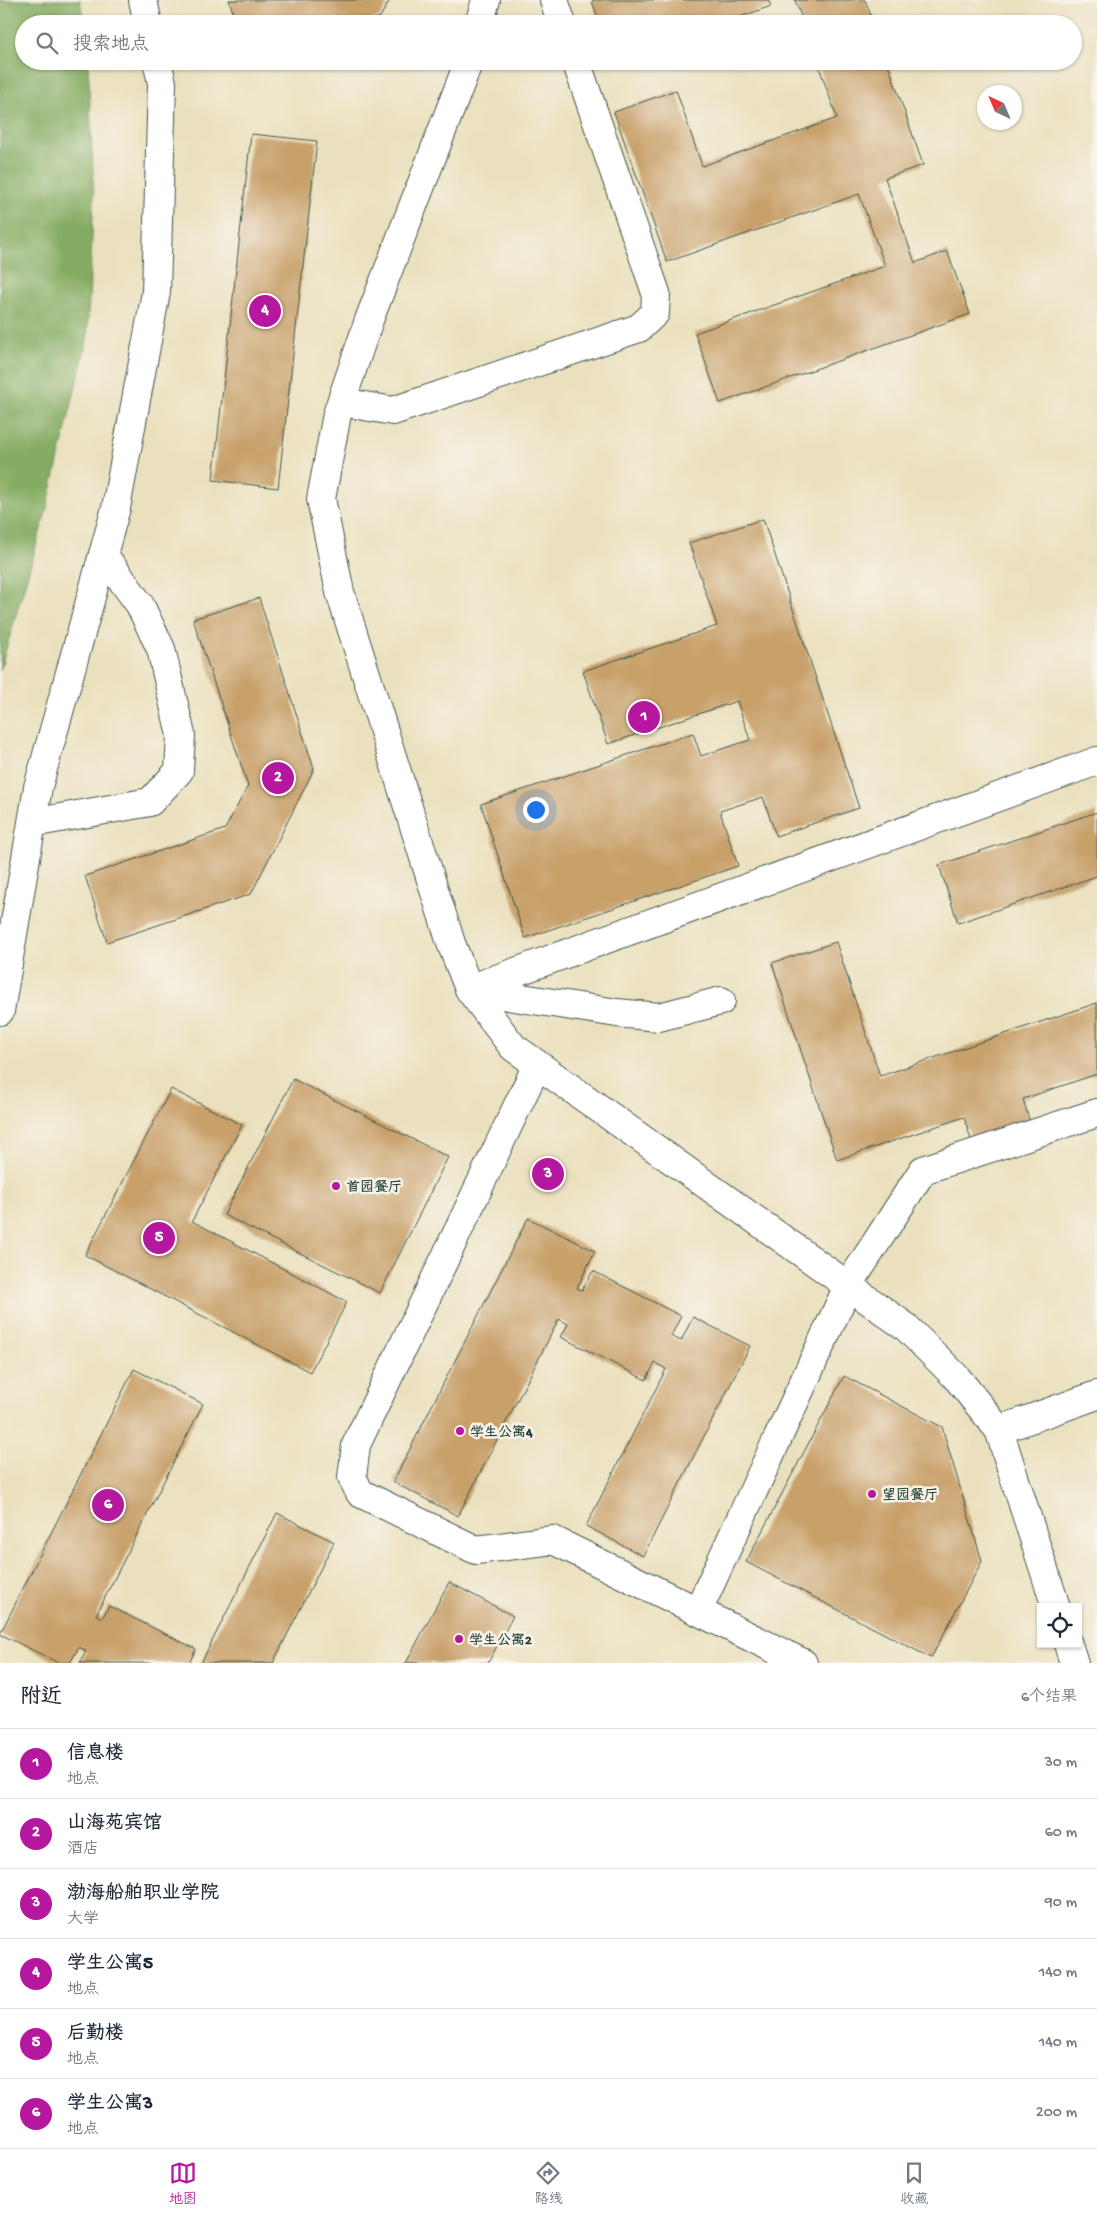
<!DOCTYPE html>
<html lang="zh">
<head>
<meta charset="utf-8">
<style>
	:root { --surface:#fff; --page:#f6f6f7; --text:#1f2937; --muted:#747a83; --line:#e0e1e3; --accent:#b5179e }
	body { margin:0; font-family:"Gochi Hand","LXGW WenKai TC",sans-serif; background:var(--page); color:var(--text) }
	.controls { position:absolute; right:15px; bottom:15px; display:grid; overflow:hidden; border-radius:0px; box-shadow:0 1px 4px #0004 }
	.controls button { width:45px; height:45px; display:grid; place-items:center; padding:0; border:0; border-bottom:1px solid var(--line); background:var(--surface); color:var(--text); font:25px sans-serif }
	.compass { position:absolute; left:977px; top:85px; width:45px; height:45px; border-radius:50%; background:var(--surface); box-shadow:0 1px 4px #0004; rotate:316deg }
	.you { position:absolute; left:535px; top:809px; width:18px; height:18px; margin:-12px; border:4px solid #fff; border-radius:50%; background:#1a73e8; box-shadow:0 0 0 8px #1a73e833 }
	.badge { display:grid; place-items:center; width:32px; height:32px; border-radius:50%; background:var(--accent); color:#fff; font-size:16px; font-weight:700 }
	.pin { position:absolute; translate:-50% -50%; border:2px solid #fff; box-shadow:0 1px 5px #0006 }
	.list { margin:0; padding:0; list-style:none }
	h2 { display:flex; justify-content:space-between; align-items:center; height:65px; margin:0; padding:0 20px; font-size:21px }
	h2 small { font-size:16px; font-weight:400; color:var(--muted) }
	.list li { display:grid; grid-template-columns:32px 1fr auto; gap:15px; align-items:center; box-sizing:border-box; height:70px; padding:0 20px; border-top:1px solid var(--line) }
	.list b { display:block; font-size:19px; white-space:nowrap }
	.list p { margin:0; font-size:16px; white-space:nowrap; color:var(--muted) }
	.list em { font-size:16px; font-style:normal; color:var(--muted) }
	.icon { flex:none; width:28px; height:28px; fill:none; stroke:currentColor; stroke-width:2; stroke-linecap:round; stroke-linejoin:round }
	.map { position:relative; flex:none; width:1097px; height:1663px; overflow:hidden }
	.search { position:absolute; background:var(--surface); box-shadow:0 1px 4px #0004; left:15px; right:15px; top:15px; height:55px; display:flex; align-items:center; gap:12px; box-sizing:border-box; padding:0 18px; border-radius:28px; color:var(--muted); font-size:19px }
	.sheet { height:485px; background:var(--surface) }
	nav { display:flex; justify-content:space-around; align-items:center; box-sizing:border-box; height:70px; border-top:1px solid var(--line); background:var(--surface); font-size:14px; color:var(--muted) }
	nav a { display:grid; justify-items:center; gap:2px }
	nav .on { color:var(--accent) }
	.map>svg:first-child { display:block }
	.forest { fill:#84ac62; stroke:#52744b }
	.building { fill:#c8a06b }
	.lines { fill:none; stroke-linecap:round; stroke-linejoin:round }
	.street-casing { stroke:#3e5549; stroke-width:30 }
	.street { stroke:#fff; stroke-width:28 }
	.poi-dot { fill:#b5179e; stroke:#f7f3e8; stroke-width:2 }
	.labels { text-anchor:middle; stroke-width:5; stroke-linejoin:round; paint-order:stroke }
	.poi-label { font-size:14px; font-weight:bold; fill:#1f3d34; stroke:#f7f3e8; text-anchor:start }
</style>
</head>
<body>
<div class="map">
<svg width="1097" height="1663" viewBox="0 0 1097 1663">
	<rect width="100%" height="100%" fill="#f7f3e8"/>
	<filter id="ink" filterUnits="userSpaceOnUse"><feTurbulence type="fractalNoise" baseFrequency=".02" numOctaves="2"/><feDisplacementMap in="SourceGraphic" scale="10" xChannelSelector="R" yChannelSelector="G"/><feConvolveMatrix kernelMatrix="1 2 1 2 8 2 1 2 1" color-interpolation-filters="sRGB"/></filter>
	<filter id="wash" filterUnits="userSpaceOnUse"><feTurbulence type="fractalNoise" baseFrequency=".0096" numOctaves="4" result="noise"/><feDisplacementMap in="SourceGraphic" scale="20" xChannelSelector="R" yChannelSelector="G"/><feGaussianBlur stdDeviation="1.12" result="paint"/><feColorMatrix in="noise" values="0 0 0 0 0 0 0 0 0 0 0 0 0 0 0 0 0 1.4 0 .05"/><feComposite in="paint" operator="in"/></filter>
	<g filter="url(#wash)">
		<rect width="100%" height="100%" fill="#ebe0be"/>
		<path class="forest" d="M0 0H80L84 24H24V61H88L94 195 87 340 46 512 0 670Z"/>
		<g id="blocks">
			<path class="building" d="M229 0H390L380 17 360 24H237Z
				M595 0H768L771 6 721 24H600L592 1Z
				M795 0H865L874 24H804Z
				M817 61H887L923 165 885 178 915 263 947 251 970 314 720 403 695 333 885 266 859 194 667 262 614 112 676 90 702 166 837 118Z
				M251 134 317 141 278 488 213 480Z
				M763 519 859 808 776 836 763 797 720 811 738 866 525 938 481 804 693 733 701 756 750 740 737 701 608 744 583 671 717 626 689 543Z
				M259 598 314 769 251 894 107 942 85 876 225 829 248 786 193 619Z
				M1097 812V876L958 923 939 865Z
				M836 942 880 1076 1097 1003V1074L1023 1099 1032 1129 974 1149 964 1117 837 1160 772 963Z
				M293 1079 448 1157 380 1293 224 1215Z
				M171 1089 242 1125 192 1221 347 1302 310 1372 85 1255Z
				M528 1218 595 1251 577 1288 582 1290 593 1271 681 1316 671 1336 681 1341 693 1317 750 1346 643 1556 586 1526 666 1369 655 1363 646 1380 561 1337 568 1324 559 1319 458 1516 393 1482Z
				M134 1369 203 1404 96 1615 102 1618 109 1606 196 1649 189 1663H80L86 1651 79 1647 70 1663H59L0 1634Z
				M844 1376 942 1427 982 1561 931 1658 746 1562Z
				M277 1513 334 1542 273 1663H201Z
				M449 1582 513 1616 488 1663H406Z"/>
		</g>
	</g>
	<g filter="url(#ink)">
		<use href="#blocks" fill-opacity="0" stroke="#3e5549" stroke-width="1"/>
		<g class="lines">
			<g class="street-casing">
				<path id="street" d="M143 0 148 24
					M554 0 562 24
					M479 24 486 0
					M469 61 369 320 337 414 321 499 340 592 451 943 469 989 513 1047 906 1327 957 1378 999 1430 1056 1607
					M342 402 393 411 639 328 655 313 656 293 576 61
					M32 823 150 802 179 771 181 735 161 649 140 605 103 554
					M469 989 1097 761
					M470 990 617 1013 659 1017 721 1001
					M0 1011 38 787 116 508 156 292 162 83 157 61
					M537 1065 356 1445 352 1477 360 1493 476 1550 553 1540 803 1663
					M999 1430 1097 1395
					M698 1611 848 1286 923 1170 1097 1113
					M1068 1644 1074 1663"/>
			</g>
			<use href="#street" class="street"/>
		</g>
	</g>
	<g class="poi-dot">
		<circle cx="336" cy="1186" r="5"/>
		<circle cx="460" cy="1431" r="5"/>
		<circle cx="872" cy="1494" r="5"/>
		<circle cx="459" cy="1639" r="5"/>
	</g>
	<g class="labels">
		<g class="poi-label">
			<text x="346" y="1191">首园餐厅</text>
			<text x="470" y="1436">学生公寓4</text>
			<text x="882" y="1499">望园餐厅</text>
			<text x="469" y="1644">学生公寓2</text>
		</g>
	</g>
</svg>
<div class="controls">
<button><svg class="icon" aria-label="locate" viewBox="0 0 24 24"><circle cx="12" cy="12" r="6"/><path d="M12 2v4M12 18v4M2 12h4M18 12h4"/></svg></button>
</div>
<svg class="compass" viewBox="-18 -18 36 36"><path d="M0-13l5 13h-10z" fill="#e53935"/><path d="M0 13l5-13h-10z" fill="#747a83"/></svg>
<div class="you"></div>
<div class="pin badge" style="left:644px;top:717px">1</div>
<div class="pin badge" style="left:278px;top:778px">2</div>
<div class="pin badge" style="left:548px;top:1174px">3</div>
<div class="pin badge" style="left:265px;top:311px">4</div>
<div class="pin badge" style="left:159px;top:1238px">5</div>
<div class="pin badge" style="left:108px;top:1505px">6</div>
<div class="search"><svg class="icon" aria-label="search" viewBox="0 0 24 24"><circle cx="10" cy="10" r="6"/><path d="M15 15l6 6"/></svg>搜索地点</div>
</div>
<section class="sheet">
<h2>附近<small>6个结果</small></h2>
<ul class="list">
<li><span class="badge">1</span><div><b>信息楼</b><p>地点</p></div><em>30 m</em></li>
<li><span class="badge">2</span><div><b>山海苑宾馆</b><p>酒店</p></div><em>60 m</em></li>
<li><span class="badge">3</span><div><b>渤海船舶职业学院</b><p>大学</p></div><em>90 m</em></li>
<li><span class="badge">4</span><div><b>学生公寓5</b><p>地点</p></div><em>140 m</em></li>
<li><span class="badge">5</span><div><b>后勤楼</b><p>地点</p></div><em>140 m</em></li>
<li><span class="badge">6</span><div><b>学生公寓3</b><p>地点</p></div><em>200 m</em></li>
</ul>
</section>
<nav>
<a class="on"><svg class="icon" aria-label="map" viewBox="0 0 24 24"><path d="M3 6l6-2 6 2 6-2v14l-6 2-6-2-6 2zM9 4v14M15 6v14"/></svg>地图</a>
<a><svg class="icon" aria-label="directions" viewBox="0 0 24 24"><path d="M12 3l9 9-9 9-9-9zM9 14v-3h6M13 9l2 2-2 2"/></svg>路线</a>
<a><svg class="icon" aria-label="saved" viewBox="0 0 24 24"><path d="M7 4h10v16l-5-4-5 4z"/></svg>收藏</a>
</nav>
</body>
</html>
